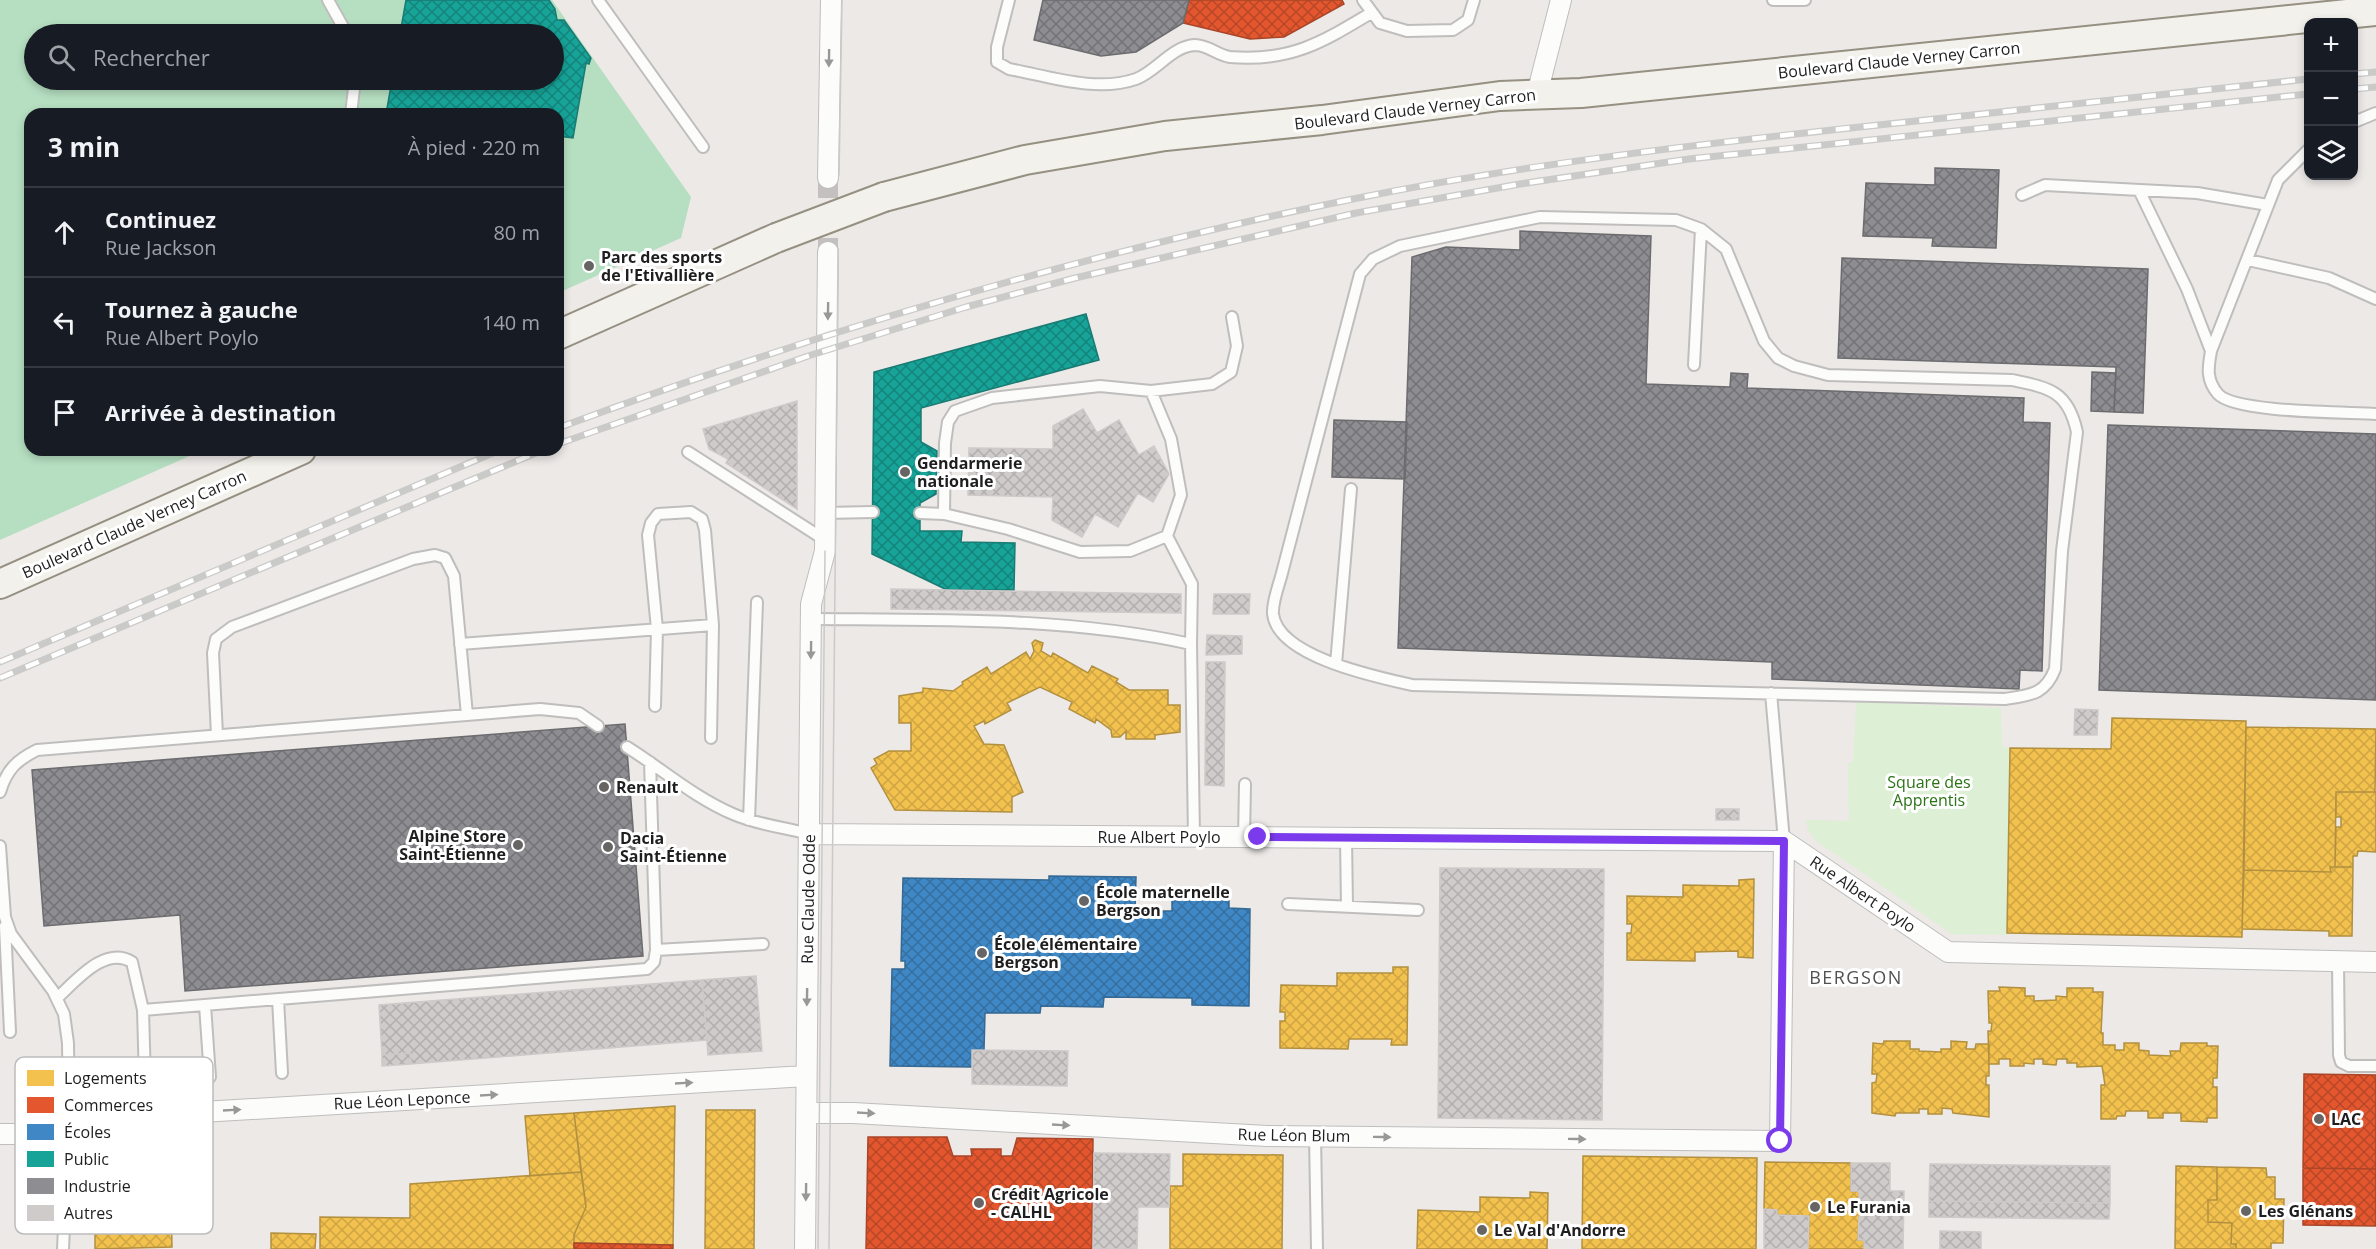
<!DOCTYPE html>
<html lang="fr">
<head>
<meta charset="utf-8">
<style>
	:root { --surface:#171b24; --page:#242831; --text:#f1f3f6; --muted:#9ea1a6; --line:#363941 }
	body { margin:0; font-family:"Open Sans",sans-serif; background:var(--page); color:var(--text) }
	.controls { position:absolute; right:18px; top:18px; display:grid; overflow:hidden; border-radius:12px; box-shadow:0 3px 9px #0003 }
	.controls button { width:54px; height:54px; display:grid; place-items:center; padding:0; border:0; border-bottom:2px solid var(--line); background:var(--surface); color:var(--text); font:30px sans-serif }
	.stop { position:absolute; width:18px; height:18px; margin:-14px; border:4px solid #7c3aed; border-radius:50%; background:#fff }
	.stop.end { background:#7c3aed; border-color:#fff; box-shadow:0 2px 6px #0008 }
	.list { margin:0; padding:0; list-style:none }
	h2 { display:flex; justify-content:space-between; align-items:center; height:78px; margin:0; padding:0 24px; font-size:26px }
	h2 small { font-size:20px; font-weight:400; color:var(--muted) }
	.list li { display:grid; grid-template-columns:39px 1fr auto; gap:18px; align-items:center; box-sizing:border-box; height:90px; padding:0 24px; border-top:2px solid var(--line) }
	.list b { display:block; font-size:22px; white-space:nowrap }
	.list p { margin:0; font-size:20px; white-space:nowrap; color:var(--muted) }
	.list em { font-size:20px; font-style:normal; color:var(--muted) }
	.icon { flex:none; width:33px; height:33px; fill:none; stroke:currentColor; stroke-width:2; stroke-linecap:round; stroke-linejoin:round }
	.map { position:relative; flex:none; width:2376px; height:1249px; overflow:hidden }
	.search { position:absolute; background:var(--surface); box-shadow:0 3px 9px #0003; left:24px; top:24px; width:540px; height:66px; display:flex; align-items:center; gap:15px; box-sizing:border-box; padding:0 21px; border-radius:33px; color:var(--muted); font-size:22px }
	.panel { position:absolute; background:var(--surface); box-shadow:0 3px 9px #0003; left:24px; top:108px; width:540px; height:348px; border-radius:18px }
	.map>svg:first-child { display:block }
	.park { fill:#ddf0d5 }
	.pitch { fill:#b6dfc1; fill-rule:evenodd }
	.homes { fill:url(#homes-cross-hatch); stroke:#b29040; stroke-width:1.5 }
	.shops { fill:url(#shops-cross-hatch); stroke:#a94629; stroke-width:1.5 }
	.schools { fill:url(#schools-cross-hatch); stroke:#356893; stroke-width:1.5 }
	.public { fill:url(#public-cross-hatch); stroke:#197b73; stroke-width:1.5 }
	.industry { fill:url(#industry-cross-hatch); stroke:#6c6c6f; stroke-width:1.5 }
	.building { fill:url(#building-cross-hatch); stroke:#cfcac9; stroke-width:1.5 }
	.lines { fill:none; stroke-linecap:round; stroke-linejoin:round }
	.street-tunnel { stroke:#c3c0bf; stroke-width:20; stroke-dasharray:20 10; stroke-linecap:butt }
	.lane-casing { stroke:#bfbebd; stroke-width:14 }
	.street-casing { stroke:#bfbebd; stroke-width:22 }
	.secondary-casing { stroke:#959081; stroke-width:32 }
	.lane { stroke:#fcfcfb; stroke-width:10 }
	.street { stroke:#fcfcfb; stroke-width:20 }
	.secondary { stroke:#f3f1eb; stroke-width:28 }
	.tram { stroke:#cacac9; stroke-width:1.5 }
	.rail-casing { stroke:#cacac9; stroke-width:7 }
	.rail { stroke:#fff; stroke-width:4.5; stroke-dasharray:14; stroke-linecap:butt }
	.secondary-bridge-casing { stroke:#959081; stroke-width:32; stroke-linecap:butt }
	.secondary-bridge { stroke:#f3f1eb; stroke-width:28 }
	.oneway { fill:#989898 }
	.route { stroke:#7c3aed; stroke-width:8 }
	.poi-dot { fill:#666564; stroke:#fff; stroke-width:2 }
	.labels { text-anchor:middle; stroke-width:6; stroke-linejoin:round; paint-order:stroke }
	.street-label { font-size:16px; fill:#1e1e1e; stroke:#fff }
	.poi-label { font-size:16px; font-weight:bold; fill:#1e1e1e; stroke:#fff; text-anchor:start }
	.park-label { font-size:16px; fill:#2a7415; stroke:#fff }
	.neighbourhood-label { font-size:18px; letter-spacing:1.5px; fill:#515151; stroke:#fff }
	.key { fill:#fff; stroke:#bcbcbc; stroke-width:1.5 }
	.key-label { font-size:16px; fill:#1e1e1e }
</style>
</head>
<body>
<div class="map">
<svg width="2376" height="1249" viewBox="0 0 2376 1249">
	<defs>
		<pattern id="homes-cross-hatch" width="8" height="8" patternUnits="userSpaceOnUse" patternTransform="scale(1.5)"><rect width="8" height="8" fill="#f2c14e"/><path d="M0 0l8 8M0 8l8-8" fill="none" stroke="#cfa544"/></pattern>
		<pattern id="shops-cross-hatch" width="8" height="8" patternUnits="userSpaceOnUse" patternTransform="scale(1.5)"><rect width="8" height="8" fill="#e4572e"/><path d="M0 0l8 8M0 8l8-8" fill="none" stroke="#b84727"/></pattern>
		<pattern id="schools-cross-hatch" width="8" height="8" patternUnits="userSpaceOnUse" patternTransform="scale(1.5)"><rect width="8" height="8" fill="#3f88c5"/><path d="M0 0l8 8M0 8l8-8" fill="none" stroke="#346f9f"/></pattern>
		<pattern id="public-cross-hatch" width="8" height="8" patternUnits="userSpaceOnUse" patternTransform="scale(1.5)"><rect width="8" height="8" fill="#17a398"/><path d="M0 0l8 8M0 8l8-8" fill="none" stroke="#14847b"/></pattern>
		<pattern id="industry-cross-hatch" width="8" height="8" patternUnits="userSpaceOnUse" patternTransform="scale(1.5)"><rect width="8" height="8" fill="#8d8d92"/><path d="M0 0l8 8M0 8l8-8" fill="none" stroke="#737377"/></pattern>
		<pattern id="building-cross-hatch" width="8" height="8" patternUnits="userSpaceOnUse" patternTransform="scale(1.5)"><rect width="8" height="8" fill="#cfcbca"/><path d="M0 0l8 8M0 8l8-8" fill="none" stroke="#b1aead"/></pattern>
	</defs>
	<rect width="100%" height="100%" fill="#ece9e7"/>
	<path class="park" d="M1856 702 2001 708 2002 747 2010 748 2007 935 1952 934 1816 841 1808 830 1806 820 1849 821 1848 763 1853 762Z"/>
	<path class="pitch" d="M0 0H552L691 197 681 238 558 293V114H30V450H203L0 540ZM34 34H554V80H34Z"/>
	<path class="homes" d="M1035 640 1043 643 1041 651 1051 657 1053 653 1088 673 1092 666 1118 679 1116 682 1129 690H1168V705H1180V732L1155 735V739H1126V731L1120 737H1112L1111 730 1096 719 1095 723 1069 709 1072 702 1040 687 1007 703 1011 710 985 724 984 721 974 726 984 744 1004 745 1023 792 1012 797V812L895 810 871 768 877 764 874 759 889 751H911V723H899V696L923 692V688L953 691 963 684 962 682 987 667 991 674 1026 652 1030 659 1034 651 1032 643Z
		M2112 718 2246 721 2242 937 2007 933 2010 748 2111 749Z
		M2246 727 2376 729 2375 792H2336L2335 867H2330L2331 872 2244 870Z
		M2336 792H2376V852L2358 851 2357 856H2353V867H2335L2336 827H2341V817H2336Z
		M2330 867H2353L2352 936H2329V931L2242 929 2244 870 2331 872Z
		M1754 879 1753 958 1738 957V951L1695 952V961L1627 960V933H1631L1632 924H1627V896L1683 897V885L1739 886V880Z
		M1393 967H1408L1407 1045H1391L1392 1039H1349L1348 1049 1280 1048V1021H1285V1012H1280L1281 985 1337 986V973H1393Z
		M1999 987 2025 988V996H2034V1001L2056 1000V996L2067 997V988H2093V992H2103L2101 1033H2103V1045H2115V1050H2124V1043H2139V1050L2149 1051V1055L2171 1056 2170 1051H2180L2181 1043H2207V1046H2218L2217 1078H2213V1087H2217V1118H2207V1122L2181 1121V1113H2163V1118H2148V1111H2126L2125 1116H2117L2116 1119H2101V1085H2105L2102 1066 2077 1067V1063H2067V1059H2057L2056 1065 2043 1064V1059H2034V1064L2024 1063V1066H2010V1059H1999V1064H1989L1988 1031H1991L1992 1023H1989L1988 991H2000Z
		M1884 1041H1910V1049H1919V1051L1941 1052V1049H1951V1041L1967 1042 1966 1049H1975L1976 1044H1989V1076H1986V1085H1989V1117L1953 1113 1952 1109 1942 1108V1114H1928V1109H1919V1113H1896L1895 1116 1872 1113V1083L1876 1082 1877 1074H1872L1873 1043 1883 1044Z
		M675 1106 673 1245 574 1243V1235L586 1207 574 1113Z
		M706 1110H755L754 1249H705Z
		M574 1113 581 1172 530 1176 525 1116Z
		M170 1154 172 1247 95 1249V1209L101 1208V1171L123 1170V1156Z
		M1183 1154 1283 1155 1282 1249H1170V1186H1183Z
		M1583 1156 1757 1158 1756 1249H1582Z
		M1765 1162 1851 1163V1191H1859V1203L1865 1204 1864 1216H1859L1858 1240H1864V1249H1808L1809 1216 1777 1215V1210L1764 1209Z
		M2176 1166 2217 1167V1200H2208V1222L2232 1223 2231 1244H2236V1249H2175Z
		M2217 1167 2266 1168 2267 1177H2275V1199H2284L2283 1243H2271V1249H2236V1244H2231L2232 1223 2208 1222V1200H2217Z
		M581 1172 586 1207 574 1235V1249H320V1217L410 1218V1184Z
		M1530 1192 1548 1193 1547 1249H1417L1418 1210 1480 1212V1197L1530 1198Z
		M271 1233 316 1234 315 1249H271Z"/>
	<path class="shops" d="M1189 0H1342L1344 4 1284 37 1250 39 1183 23Z
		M2304 1074 2376 1075V1169L2303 1168Z
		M868 1137H947L953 1156H972L971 1149H1001V1156H1012L1017 1138 1093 1139 1092 1249H866Z
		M2303 1168 2376 1169V1226L2303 1225Z
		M574 1243 673 1245V1249H574Z"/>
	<path class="schools" d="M1049 876 1136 877 1135 911H1172V895L1229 896V908L1250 909 1249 1006 1192 1005V998L1104 997 1103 1007 1041 1006 1040 1013H985L984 1050H972L973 1067 890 1066 892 969H905V961H901L903 878 1049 880Z"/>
	<path class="public" d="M406 0H549L555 9 557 20H564L591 58 589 64 586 63 573 138 558 136V114H386L392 80H554V34H400Z
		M1086 314 1099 360 921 408V442L937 451 936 494 920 503V531H962L961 542 1015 543 1014 590H947L872 554 874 372Z"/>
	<path class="industry" d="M1043 0H1189L1183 23 1136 52 1101 56 1034 40Z
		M1935 168 1999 170 1996 248 1932 246 1933 238 1863 236 1866 183 1935 185Z
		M1520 231 1651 236 1646 384 1730 387 1731 373 1748 374 1747 388 2024 398 2023 422 2050 423 2042 671 2020 670 2019 689 1772 679V662L1398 648 1412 257 1446 247 1520 250Z
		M1842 258 2148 269 2143 413 2114 412 2116 367 1838 358Z
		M2092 372 2116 373 2114 412 2091 411Z
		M1334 420 1407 422 1405 479 1332 477Z
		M2108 425 2376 434V700L2099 690Z
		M625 724 643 956 185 991 180 915 44 926 32 770Z"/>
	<path class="building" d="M797 401V509L726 463 728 459 709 449 703 429Z
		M1083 409 1097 433 1119 420 1139 455 1154 446 1169 474 1153 502 1138 493 1118 527 1095 514 1082 537 1052 520 1053 497 968 495 969 448 1053 449V426Z
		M891 589 1181 594V613L891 609Z
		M1214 594H1250L1249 614H1213Z
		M1207 635 1242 636V654L1206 655Z
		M1206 662H1225L1224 786 1205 785Z
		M2075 709 2098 710 2097 735H2074Z
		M1716 809H1739V820H1716Z
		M1440 868 1604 869 1602 1120 1438 1118Z
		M756 976 762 1051 708 1055 702 980Z
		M702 980 707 1040 411 1064 410 1053 382 1055 379 1005Z
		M972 1050 1068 1051 1067 1086 972 1084Z
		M410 1053 411 1064 382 1066V1055Z
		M1094 1153 1170 1154 1169 1207H1138L1137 1249H1093Z
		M1851 1163H1890V1191H1904L1903 1249H1864V1240H1858L1859 1216H1864L1865 1204 1859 1203V1191H1851Z
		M1930 1164 2110 1166V1203L1929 1201Z
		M1929 1201 2110 1203 2109 1219 1929 1217Z
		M1764 1209 1777 1210V1215L1809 1216 1808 1249H1764Z
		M1940 1231 1981 1232V1249H1940Z"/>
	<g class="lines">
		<path class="street-tunnel" d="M828 178V252"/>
		<g class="lane-casing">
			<path id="lane" d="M328 0 347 34
				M598 0 703 147
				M1009 0 997 47V62L1009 69C1048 76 1096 93 1136 79 1157 71 1172 46 1195 45 1208 45 1217 55 1230 57 1290 62 1321 43 1371 13
				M1363 0 1380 23 1407 31 1453 30 1468 20 1474 0
				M1773 0H1805
				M351 114 355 80
				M2354 122 2376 113
				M2308 150 2278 180 2211 351C2208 368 2206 380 2218 394 2235 413 2347 412 2376 414
				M2139 190 2187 289 2211 351
				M2022 195 2045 185 2197 193 2268 205
				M1540 217 1676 220 1701 229 1726 249 1764 341 1778 358 1794 366 1828 375 2012 380C2050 388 2068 391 2077 432L2062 551 2055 669C2045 695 2030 695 2005 699L1412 685C1377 677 1278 657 1273 614 1272 602 1279 585 1282 573L1360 274 1373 259 1400 246Z
				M2248 260 2329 278 2376 299
				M1694 365 1701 229
				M1151 391 1171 439 1181 495 1167 536 1192 584 1191 644
				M688 452 825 540
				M825 513 873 512
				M920 513 944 514 1008 529 1080 552 1130 551 1167 536
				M944 514 945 443 948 422 955 411 992 398 1100 386 1151 391 1212 384 1231 372 1237 346 1232 317
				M811 619C938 620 1067 617 1191 644L1194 837
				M460 644 713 625
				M1336 664 1351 489
				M1771 693 1784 841
				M655 706 657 629 648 535 651 523 658 514 691 512 702 519 705 530 713 625 711 738
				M217 735 213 653 216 639 232 627 413 559 435 555 445 558 454 576 467 715
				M627 747C662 769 695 798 733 814 758 825 783 827 809 834
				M650 762 656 950 763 944
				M0 792C7 769 17 760 37 750L540 709 579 713 598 726
				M749 820 757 602
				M1244 838 1245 784
				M1346 838 1347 907
				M0 846 5 917 11 934 53 991 64 1014 68 1043 69 1120 63 1249
				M1288 904 1418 910
				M5 926 10 1032
				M2338 962 2339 1055 2341 1062 2349 1066H2376
				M57 998C76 981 105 945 132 962L143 1010 647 969 654 962 656 950
				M278 999 282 1073
				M205 1005 210 1077
				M143 1010 145 1081
				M1315 1136 1317 1249"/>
		</g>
		<g class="street-casing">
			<path id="street" d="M1537 94 1561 0
				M828 178 831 0
				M809 834 1784 841 1948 952 2376 962
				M808 1113H853L1267 1136 1780 1141 1784 841
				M0 1134H26L69 1120 806 1076
				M805 1249 811 604 825 551 828 252"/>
		</g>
		<g class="secondary-casing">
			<path id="secondary" d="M884 197 1025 160 1165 136 1322 120 1500 96 1581 93 2376 11
				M558 335 776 238
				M0 584 301 450"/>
		</g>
		<use href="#lane" class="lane"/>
		<use href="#street" class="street"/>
		<use href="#secondary" class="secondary"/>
		<path class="tram" d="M839 175 842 0
			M818 1249 825 551
			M829 1249 838 249"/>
		<g class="rail-casing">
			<path id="rail" d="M2354 74 2376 72
				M2354 89 2376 87
				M558 428C817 332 1082 254 1353 199 1530 163 1709 143 1888 124 2028 109 2168 94 2308 79
				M558 444 808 356 966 307 1075 278 1356 213 1520 184 1689 159 2308 94
				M0 662 500 450
				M0 678 543 450"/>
		</g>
		<use href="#rail" class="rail"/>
		<g class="secondary-bridge-casing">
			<path id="secondary-bridge" d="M776 238 884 197"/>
		</g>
		<use href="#secondary-bridge" class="secondary-bridge"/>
	</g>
	<defs><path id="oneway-solid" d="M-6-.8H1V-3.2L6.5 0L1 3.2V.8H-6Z" transform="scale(1.5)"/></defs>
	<g class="oneway">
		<use href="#oneway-solid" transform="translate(829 58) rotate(91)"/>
		<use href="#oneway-solid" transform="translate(828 311) rotate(91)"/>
		<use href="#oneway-solid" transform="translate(811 650) rotate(91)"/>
		<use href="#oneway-solid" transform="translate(807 997) rotate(91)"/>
		<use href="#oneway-solid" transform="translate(684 1083) rotate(-3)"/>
		<use href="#oneway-solid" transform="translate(489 1095) rotate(-3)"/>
		<use href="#oneway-solid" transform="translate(232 1110) rotate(-3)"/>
		<use href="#oneway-solid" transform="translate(866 1113) rotate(3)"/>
		<use href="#oneway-solid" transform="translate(1061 1125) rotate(3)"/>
		<use href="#oneway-solid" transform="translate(1382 1137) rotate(1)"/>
		<use href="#oneway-solid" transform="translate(1577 1139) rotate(1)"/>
		<use href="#oneway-solid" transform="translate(806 1192) rotate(91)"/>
	</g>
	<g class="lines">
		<path class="route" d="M1258 837 1784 841 1780 1141"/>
	</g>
	<g class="poi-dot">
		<circle cx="589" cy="266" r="6"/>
		<circle cx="905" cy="472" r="6"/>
		<circle cx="604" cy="787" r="6"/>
		<circle cx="518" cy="845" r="6"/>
		<circle cx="608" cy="847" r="6"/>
		<circle cx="1084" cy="901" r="6"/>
		<circle cx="982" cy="953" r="6"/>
		<circle cx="2319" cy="1119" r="6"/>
		<circle cx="979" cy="1203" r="6"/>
		<circle cx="1815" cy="1207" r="6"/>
		<circle cx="2246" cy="1211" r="6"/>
		<circle cx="1482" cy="1230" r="6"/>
	</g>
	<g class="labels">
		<g class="street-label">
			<text transform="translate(1899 60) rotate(-6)" y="6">Boulevard Claude Verney Carron</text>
			<text transform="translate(1415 109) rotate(-7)" y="6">Boulevard Claude Verney Carron</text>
			<text transform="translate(134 524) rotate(-24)" y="6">Boulevard Claude Verney Carron</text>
			<text x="1159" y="843">Rue Albert Poylo</text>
			<text transform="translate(1863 894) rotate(34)" y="6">Rue Albert Poylo</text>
			<text transform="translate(808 899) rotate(-89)" y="6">Rue Claude Odde</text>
			<text transform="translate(402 1100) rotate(-3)" y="6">Rue Léon Leponce</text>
			<text transform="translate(1294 1135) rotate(1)" y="6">Rue Léon Blum</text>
		</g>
		<g class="poi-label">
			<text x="601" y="263">Parc des sports<tspan x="601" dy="18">de l'Etivallière</tspan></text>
			<text x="917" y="469">Gendarmerie<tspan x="917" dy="18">nationale</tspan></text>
			<text x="616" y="793">Renault</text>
			<text x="506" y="842" text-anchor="end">Alpine Store<tspan x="506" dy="18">Saint-Étienne</tspan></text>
			<text x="620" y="844">Dacia<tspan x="620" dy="18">Saint-Étienne</tspan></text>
			<text x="1096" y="898">École maternelle<tspan x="1096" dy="18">Bergson</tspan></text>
			<text x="994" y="950">École élémentaire<tspan x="994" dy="18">Bergson</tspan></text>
			<text x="2331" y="1125">LAC</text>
			<text x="991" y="1200">Crédit Agricole<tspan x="991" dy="18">- CALHL</tspan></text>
			<text x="1827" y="1213">Le Furania</text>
			<text x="2258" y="1217">Les Glénans</text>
			<text x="1494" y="1236">Le Val d'Andorre</text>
		</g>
		<g class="park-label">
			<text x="1929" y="788">Square des<tspan x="1929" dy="18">Apprentis</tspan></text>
		</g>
		<g class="neighbourhood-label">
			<text x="1856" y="984">BERGSON</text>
		</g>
	</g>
	<rect x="15" y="1057" width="198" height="177" rx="9" class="key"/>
	<rect x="27" y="1070" width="27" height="16" fill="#f2c14e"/>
	<rect x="27" y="1097" width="27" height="16" fill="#e4572e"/>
	<rect x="27" y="1124" width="27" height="16" fill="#3f88c5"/>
	<rect x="27" y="1151" width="27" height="16" fill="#17a398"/>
	<rect x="27" y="1178" width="27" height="16" fill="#8d8d92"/>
	<rect x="27" y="1205" width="27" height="16" fill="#cfcbca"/>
	<g class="key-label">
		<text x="64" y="1084">Logements</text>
		<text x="64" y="1111">Commerces</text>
		<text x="64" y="1138">Écoles</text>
		<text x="64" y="1165">Public</text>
		<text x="64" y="1192">Industrie</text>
		<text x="64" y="1219">Autres</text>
	</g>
</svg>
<div class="controls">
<button>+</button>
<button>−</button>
<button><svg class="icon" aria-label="layers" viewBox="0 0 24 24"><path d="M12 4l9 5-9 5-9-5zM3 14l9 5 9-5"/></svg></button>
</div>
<div class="stop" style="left:1780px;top:1141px"></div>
<div class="stop end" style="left:1258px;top:837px"></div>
<div class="search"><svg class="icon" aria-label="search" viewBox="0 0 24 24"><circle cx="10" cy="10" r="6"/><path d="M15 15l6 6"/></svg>Rechercher</div>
<section class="panel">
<h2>3 min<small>À pied · 220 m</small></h2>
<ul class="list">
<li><svg class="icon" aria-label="ahead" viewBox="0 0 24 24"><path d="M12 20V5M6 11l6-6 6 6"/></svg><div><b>Continuez</b><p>Rue Jackson</p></div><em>80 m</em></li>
<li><svg class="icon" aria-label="left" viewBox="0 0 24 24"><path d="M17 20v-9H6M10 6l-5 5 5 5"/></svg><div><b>Tournez à gauche</b><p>Rue Albert Poylo</p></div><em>140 m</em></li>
<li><svg class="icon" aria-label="arrive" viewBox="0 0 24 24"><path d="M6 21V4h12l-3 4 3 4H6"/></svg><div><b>Arrivée à destination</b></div></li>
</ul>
</section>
</div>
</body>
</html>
